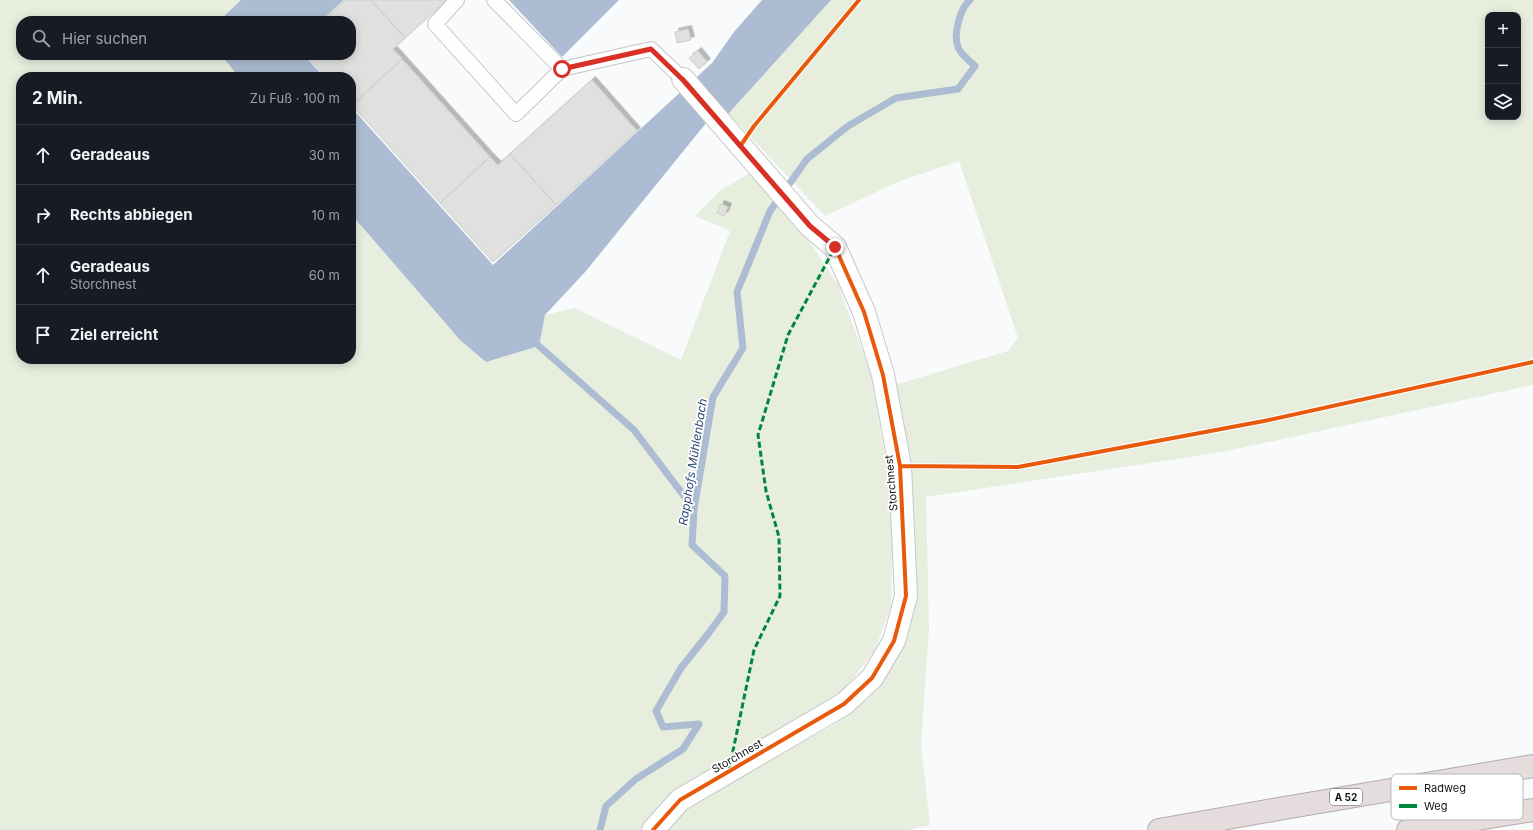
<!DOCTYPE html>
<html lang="de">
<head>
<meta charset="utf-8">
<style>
	:root { --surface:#171b24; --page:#242831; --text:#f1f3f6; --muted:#9ea1a6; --line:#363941 }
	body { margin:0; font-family:Inter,sans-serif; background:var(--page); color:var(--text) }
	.controls { position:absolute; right:12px; top:12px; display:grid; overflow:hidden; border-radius:8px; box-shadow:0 2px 10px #0003 }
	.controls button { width:36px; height:36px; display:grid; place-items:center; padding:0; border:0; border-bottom:1px solid var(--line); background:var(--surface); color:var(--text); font:20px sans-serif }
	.stop { position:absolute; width:12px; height:12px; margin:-9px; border:3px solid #d93025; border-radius:50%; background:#fff }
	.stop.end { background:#d93025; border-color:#fff; box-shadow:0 1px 4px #0008 }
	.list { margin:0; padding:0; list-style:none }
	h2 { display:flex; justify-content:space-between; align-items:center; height:52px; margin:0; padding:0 16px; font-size:17px }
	h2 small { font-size:13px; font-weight:400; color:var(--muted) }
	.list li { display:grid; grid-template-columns:26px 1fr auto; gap:12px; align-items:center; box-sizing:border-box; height:60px; padding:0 16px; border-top:1px solid var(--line) }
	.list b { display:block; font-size:15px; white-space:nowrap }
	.list p { margin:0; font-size:13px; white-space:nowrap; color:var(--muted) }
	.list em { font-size:13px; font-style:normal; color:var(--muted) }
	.icon { flex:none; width:22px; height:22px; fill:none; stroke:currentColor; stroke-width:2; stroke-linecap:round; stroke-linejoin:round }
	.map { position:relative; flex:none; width:1533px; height:830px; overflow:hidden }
	.search { position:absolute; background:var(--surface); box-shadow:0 2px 10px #0003; left:16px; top:16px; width:340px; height:44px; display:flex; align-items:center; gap:10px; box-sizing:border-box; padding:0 14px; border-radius:16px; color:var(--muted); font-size:15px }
	.panel { position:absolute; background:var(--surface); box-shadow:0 2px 10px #0003; left:16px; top:72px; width:340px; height:292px; border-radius:16px }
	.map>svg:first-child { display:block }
	.green { fill:#e7eede; fill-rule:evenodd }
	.water { fill:#acbcd2 }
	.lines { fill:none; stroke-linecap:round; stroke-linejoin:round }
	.stream { stroke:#acbcd2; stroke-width:7 }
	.building { fill:#e0e0df; stroke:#cdcdcc; filter:url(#shadow) }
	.service-casing { stroke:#c5c7c9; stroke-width:16 }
	.minor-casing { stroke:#c5c7c9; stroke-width:24 }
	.motorway-casing { stroke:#b4abad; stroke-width:24 }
	.service { stroke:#fefeff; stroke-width:14 }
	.minor { stroke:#fefeff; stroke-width:22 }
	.motorway { stroke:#e4dcdd; stroke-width:22 }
	.quiet { stroke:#00873e; stroke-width:3; stroke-dasharray:6 3; stroke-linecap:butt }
	.cycleway-casing { stroke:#fff; stroke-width:6 }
	.cycleway { stroke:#e8590c; stroke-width:4 }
	.route { stroke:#d93025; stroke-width:5 }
	.labels { text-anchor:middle; stroke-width:3.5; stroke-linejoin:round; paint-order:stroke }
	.shield { fill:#fff; stroke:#58595b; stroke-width:1 }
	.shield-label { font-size:10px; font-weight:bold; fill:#101215 }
	.street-label { font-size:11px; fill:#101215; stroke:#fff }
	.water-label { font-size:12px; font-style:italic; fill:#324f7b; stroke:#fff }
	.key { fill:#fff; stroke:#b7b8b9; stroke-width:1 }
	.key-label { font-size:11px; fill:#101215 }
</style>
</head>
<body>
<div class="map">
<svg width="1533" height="830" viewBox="0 0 1533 830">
	<defs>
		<filter id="shadow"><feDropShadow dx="3.5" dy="-3.5" stdDeviation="0" flood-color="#0004"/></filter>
	</defs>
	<rect width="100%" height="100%" fill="#f8fafc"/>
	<path class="green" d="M0 0H241L219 21H21V55H221L239 77H21V359H351V214L460 340 486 362 539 346 545 315 575 308 681 360 730 231 695 216 721 190 750 173 806 237 838 284 870 372 893 502 891 606 875 650 843 692 670 794 644 830H0Z
		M831 0H1533V385L1222 452 926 497 929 628 921 745 930 825 909 830H665L685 808 837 723 869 698 898 654 895 385 1008 351 1018 338 959 161 900 181 825 216 728 113ZM1488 15H1518V117H1488Z"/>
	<path class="water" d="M241 0H344L321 21H219Z
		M509 0H619L562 57Z
		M762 0H831L719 124 711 117 586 271 545 315 539 346 486 362 460 340 351 214V107L493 265 712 63 734 32Z
		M221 55H304L324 77H239Z"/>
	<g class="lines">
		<path class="stream" d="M539 346 634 430 694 509
			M600 830 606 806 636 779 683 749 699 724 663 727 656 711 681 668 708 634 724 612 725 576 692 545 694 509 713 397 743 348 737 292 770 211 807 159 848 126 896 98 958 89 975 66C970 61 960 54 958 47 953 35 960 8 970 0"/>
	</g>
	<path class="building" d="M346 0H371L405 38 393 49 402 59 352 105 351 77H326L306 55H351V21H323Z
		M371 0H445L446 1 405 38Z
		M688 29 691 40 677 43 675 32Z
		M698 51 707 62 699 69 689 58Z
		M402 59 490 157 440 203 352 105Z
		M592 80 637 131 556 205 510 154Z
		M510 154 556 205 493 262 440 203 490 157 498 165Z
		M721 204 728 207 724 216 717 213Z"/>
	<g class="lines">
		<g class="service-casing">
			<path id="service" d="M457 0 435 24 516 114 562 69 651 49 683 79
				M494 0 562 69"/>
		</g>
		<g class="minor-casing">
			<path id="minor" d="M653 830 680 800 844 704 872 678 894 641 906 596 900 466 883 375 864 312 835 247 810 226 683 79"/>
		</g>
		<g class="motorway-casing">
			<path id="motorway" d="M1159 830 1290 807 1533 766
				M1408 830 1533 810"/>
		</g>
		<use href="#service" class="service"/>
		<use href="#minor" class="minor"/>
		<use href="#motorway" class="motorway"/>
		<path class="quiet" d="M729 770 754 650 780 596 779 537 766 491 758 435 788 335 835 247"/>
		<g class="cycleway-casing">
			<path id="cycleway" d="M741 145 754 126 859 0
				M900 466 1018 467 1264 421 1533 362
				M653 830 680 800 844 704 872 678 894 641 906 596 900 466 883 375 864 312 835 247 810 226 683 79"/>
		</g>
		<use href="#cycleway" class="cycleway"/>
	</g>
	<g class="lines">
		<path class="route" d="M562 69 651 49 683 80 810 226 835 247"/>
	</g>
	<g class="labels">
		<rect class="shield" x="1330" y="789" width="32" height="16" rx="3"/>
		<g class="shield-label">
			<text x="1346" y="801">A 52</text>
		</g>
		<g class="street-label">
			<text transform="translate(891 483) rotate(-95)" y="4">Storchnest</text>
			<text transform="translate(737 756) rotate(-30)" y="4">Storchnest</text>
		</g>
		<g class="water-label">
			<text transform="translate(693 462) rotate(-81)" y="4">Rapphofs Mühlenbach</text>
		</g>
	</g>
	<rect x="1391" y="774" width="132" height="46" rx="6" class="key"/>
	<rect x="1399" y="786" width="18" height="4" fill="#e8590c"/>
	<rect x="1399" y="804" width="18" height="4" fill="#00873e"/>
	<g class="key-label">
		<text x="1424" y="792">Radweg</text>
		<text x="1424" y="810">Weg</text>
	</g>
</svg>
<div class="controls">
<button>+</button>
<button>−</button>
<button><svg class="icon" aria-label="layers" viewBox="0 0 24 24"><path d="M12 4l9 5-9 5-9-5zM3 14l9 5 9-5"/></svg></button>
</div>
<div class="stop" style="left:562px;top:69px"></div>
<div class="stop end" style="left:835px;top:247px"></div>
<div class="search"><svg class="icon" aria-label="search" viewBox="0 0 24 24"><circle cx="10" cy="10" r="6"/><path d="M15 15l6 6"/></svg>Hier suchen</div>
<section class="panel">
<h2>2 Min.<small>Zu Fuß · 100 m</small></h2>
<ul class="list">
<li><svg class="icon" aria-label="ahead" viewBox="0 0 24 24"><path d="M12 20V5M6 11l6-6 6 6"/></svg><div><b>Geradeaus</b></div><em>30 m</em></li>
<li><svg class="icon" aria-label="right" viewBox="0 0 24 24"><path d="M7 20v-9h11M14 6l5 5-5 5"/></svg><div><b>Rechts abbiegen</b></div><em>10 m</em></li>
<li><svg class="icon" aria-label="ahead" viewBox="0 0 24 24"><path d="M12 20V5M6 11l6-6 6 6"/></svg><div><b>Geradeaus</b><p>Storchnest</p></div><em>60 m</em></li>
<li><svg class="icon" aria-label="arrive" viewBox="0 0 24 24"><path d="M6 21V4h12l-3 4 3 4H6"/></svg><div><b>Ziel erreicht</b></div></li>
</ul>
</section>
</div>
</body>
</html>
